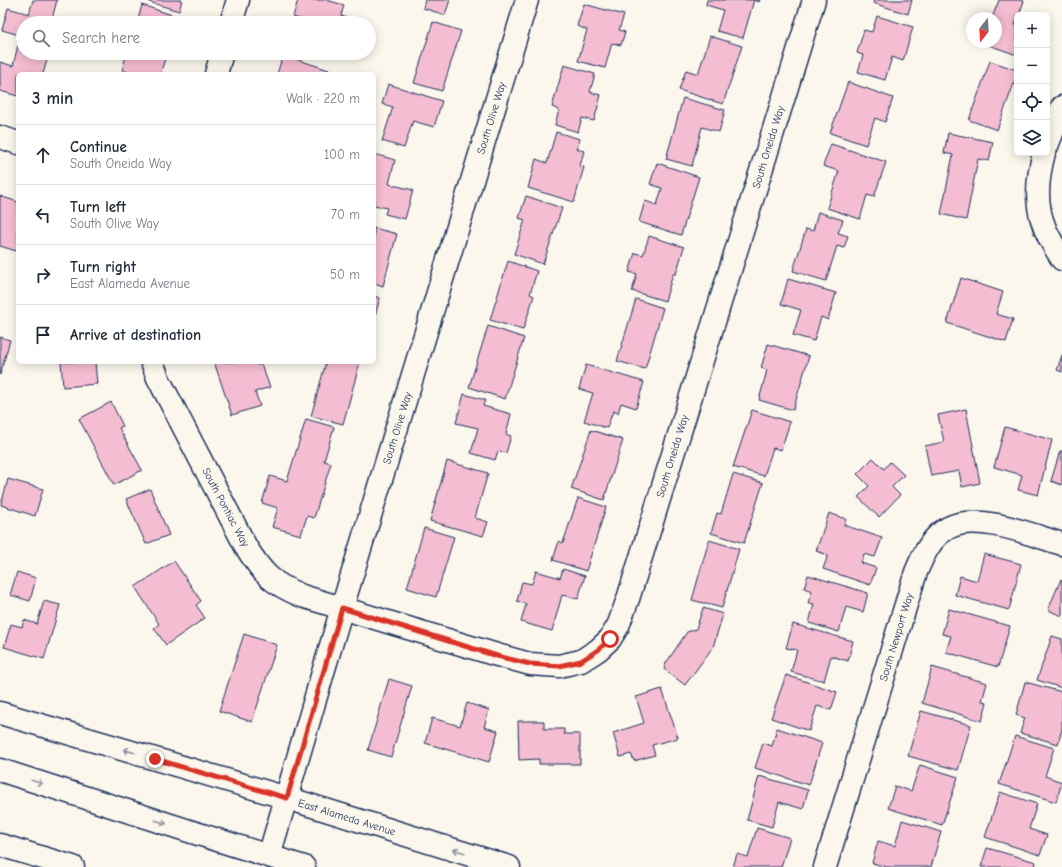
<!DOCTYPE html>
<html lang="en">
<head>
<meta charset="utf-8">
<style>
	:root { --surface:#fff; --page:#f6f6f7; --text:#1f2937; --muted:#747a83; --line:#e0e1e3 }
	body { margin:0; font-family:"Comic Neue",sans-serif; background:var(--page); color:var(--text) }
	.controls { position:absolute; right:12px; top:12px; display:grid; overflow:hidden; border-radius:6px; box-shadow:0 2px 10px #0003 }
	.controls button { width:36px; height:36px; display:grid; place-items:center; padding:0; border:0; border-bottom:1px solid var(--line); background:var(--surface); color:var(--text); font:20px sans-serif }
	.compass { position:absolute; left:966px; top:12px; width:36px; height:36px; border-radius:50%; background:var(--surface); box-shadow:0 2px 10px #0003; rotate:197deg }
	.stop { position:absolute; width:12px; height:12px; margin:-9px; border:3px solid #d93025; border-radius:50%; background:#fff }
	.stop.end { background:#d93025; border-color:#fff; box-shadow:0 1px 4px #0008 }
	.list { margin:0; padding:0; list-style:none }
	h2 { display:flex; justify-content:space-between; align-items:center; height:52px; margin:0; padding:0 16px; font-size:17px }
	h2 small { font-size:13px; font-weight:400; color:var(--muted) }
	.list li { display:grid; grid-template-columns:26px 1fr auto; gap:12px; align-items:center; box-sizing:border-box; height:60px; padding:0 16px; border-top:1px solid var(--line) }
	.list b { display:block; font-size:15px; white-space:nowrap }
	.list p { margin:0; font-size:13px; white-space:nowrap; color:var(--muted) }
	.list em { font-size:13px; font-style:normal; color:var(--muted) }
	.icon { flex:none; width:22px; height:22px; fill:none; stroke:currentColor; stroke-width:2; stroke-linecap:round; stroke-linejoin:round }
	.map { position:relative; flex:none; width:1062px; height:867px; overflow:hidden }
	.search { position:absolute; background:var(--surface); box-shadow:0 2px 10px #0003; left:16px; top:16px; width:360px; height:44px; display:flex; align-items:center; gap:10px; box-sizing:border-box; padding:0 14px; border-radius:22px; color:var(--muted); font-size:15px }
	.panel { position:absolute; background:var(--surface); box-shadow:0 2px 10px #0003; left:16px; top:72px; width:360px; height:292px; border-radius:6px }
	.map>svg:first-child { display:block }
	.building { fill:#f5bdd1; stroke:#1b2f5e }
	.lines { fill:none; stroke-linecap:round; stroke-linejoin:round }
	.minor-casing { stroke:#1b2f5e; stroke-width:25 }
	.major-casing { stroke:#1b2f5e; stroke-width:25 }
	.minor { stroke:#fbf7ec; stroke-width:22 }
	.major { stroke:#fbf7ec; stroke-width:22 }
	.oneway { stroke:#8b93a5 }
	.route { stroke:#d93025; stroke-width:5 }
	.labels { text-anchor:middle; stroke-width:3; stroke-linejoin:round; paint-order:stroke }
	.street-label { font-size:11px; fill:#1b2f5e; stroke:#fbf7ec }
</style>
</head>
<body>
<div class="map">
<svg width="1062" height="867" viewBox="0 0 1062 867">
	<rect width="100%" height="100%" fill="#fbf7ec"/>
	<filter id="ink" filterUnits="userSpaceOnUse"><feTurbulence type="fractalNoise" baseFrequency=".025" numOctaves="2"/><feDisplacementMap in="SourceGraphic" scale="8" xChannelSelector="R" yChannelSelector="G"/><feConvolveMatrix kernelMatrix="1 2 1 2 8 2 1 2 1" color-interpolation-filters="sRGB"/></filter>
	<g filter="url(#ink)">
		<path class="building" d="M33 0H57L51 23H23V36L2 30 8 8 29 14Z
			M150 0H182L179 11 149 2Z
			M298 0H326L344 5 341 16 348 18 346 23H313L293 17Z
			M425 0H450L445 15 423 8Z
			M707 0H760L759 2 754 0 743 38 717 31 723 10 706 5Z
			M874 0H912L908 14 873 3Z
			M999 0H1020L1024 1 1019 15H1017V19L1015 25H1017V55L983 43 984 42H996V18H992Z
			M584 4 624 15 619 30 625 32 621 45 612 43 605 68 578 61 587 30 577 26Z
			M142 5 178 17 176 23H137Z
			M877 16 913 27 903 61 892 57 885 80 858 72 863 55 857 53 864 30 872 32Z
			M433 22 461 31 442 91 414 83Z
			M710 36 742 46 723 104 679 90 686 70 698 74Z
			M18 45 23 46V53H49L43 74H18V96L0 91V62L13 66Z
			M127 53H167L160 74H134L122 70Z
			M283 55 329 70 328 74H277Z
			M990 61 1017 70V75L997 130 969 120Z
			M564 65 595 74 590 92 601 95 594 121 582 118 578 132 555 125 559 110 552 107Z
			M848 82 893 98 885 122 875 118 866 145 830 133Z
			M388 84 442 101 434 127 413 121 404 148 382 141 393 107 382 104Z
			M683 98 725 110 719 132 702 127 692 166 666 159Z
			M556 132 580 139 577 149 584 151 580 166 584 167 574 202 528 188 536 159 547 163Z
			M948 133 993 142 989 161 978 159 966 220 941 214 953 155 944 153Z
			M831 144 886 162 874 197 867 195 860 219 827 208 839 171 823 166Z
			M374 154 395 160 389 184 413 190 405 219 385 214 387 208 374 205Z
			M657 163 699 177 681 235 639 222 645 201 657 205 662 188 650 184Z
			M0 196 18 202V246L16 251 0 246Z
			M526 196 562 208 543 264 514 254 525 220 519 218Z
			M818 212 843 220 838 233 848 236 844 248 837 246 826 281 793 271 806 229 813 231Z
			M374 228 397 234 383 286 374 283Z
			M649 236 684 247 676 274H673L665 301 632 291 637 274 629 272 635 253 643 255Z
			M508 261 537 271 530 294 534 296 523 330 490 320Z
			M961 278 1003 292 996 314 1013 319 1006 342 947 323Z
			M788 279 836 293 828 320 821 317 814 341 793 335 801 310 781 304Z
			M374 296 380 298 374 319Z
			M636 299 663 308 645 369 617 361Z
			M488 326 524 338 505 399 469 387Z
			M0 337 10 340 0 375Z
			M768 344 809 356 793 410 759 400 767 370 761 368Z
			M1062 355V372L1057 370Z
			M61 362H95L97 384 63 387Z
			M214 362H256L257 365 261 364 270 387 255 392 260 406 232 415Z
			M326 362H360L343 424 311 416Z
			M586 365 644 382 636 408 621 403 618 413 613 411 607 428 584 421 593 393 579 389Z
			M464 394 485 400 483 406 511 414 506 434 511 436 506 453 498 451 495 460 471 453 478 428 456 423Z
			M111 402 123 426 119 428 142 470 114 485 79 419Z
			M966 409 980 483 962 487 959 471 931 476 925 446 944 442 938 415Z
			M752 410 790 422 781 450 773 448 764 476 733 467Z
			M306 419 334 427 324 461 331 463 314 518 307 516 301 535 272 527 278 508 262 503 270 476 287 481Z
			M1005 427 1052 440 1038 495 1018 490 1022 475 994 467Z
			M591 430 623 440 604 500 571 489Z
			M1060 451H1062V485L1051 481Z
			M873 458 884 469 890 462 904 475 892 487 900 495 879 517 858 497 869 486 857 474Z
			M447 461 488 473 475 518 488 522 483 536 430 521Z
			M733 474 763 483 744 543 711 533 717 513 721 514Z
			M8 479 43 489 35 516 1 505Z
			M150 489 169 535 146 544 126 499Z
			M578 498 606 507 586 571 553 560 559 541 563 543Z
			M829 513 846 519 844 525 882 538 875 557 864 554 861 563 876 568 870 585 823 569 828 555 816 551Z
			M424 528 454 537 436 597 407 588Z
			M709 540 739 549 722 608 692 600Z
			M984 554 1021 564 1009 610 955 595 960 576 977 581Z
			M174 561 201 601 196 605 205 618 166 645 154 628 159 624 135 587Z
			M563 569 585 576 578 599 562 595 552 631 521 622 526 604 517 601 522 582 532 584 536 571 560 578Z
			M17 572 36 578 30 601 10 595Z
			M808 575 868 593 863 612 846 607 839 632 809 623 814 604 808 603 812 591 804 588Z
			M1061 579 1062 580V616L1048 610Z
			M44 601 60 605 44 659 4 647 11 624 22 627 24 620 37 624Z
			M703 608 723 614 713 647 685 685 664 669 666 663 687 632 696 629Z
			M949 609 1010 626 998 667 946 652 951 636 942 634Z
			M793 624 853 641 848 661 831 656 824 681 791 672 797 650 786 648Z
			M244 634 277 645 252 722 219 711Z
			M1052 636 1062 639V688L1037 680Z
			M932 667 987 683 982 701 987 702 982 721 922 703Z
			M786 675 837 692 831 710 817 706 809 731 771 718Z
			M389 679 412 686 391 757 368 750Z
			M1025 682 1062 692V729L1058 744 1020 733 1025 718 1016 715Z
			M662 689 678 738 652 745 655 755 634 761 631 754 620 757 613 733 644 723 636 697Z
			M467 703 489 710 484 727 498 731 489 762 425 743 432 718 460 726Z
			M921 711 971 725 958 770 908 756Z
			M518 721H544V729H564V734H580V764H539V759L519 760Z
			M777 728 822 743 809 785 755 768 763 743 772 746Z
			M1015 736 1054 748 1045 776 1062 782 1056 802 999 784Z
			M920 765 958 777 942 825 888 808 895 786 911 791Z
			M759 776 808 790 803 809 779 802 772 827 747 820Z
			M1000 792 1037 804 1029 829 1047 835 1040 855 985 837Z
			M902 820 941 832 931 867H887L872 863 878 841 895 846Z
			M757 828 790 838 781 867H733L737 854 748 857Z
			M987 848 1036 862 1035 867H981Z"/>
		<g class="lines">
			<g class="minor-casing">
				<path id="minor" d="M231 23 238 0
					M216 74 222 53
					M0 137 18 143
					M1047 146 1062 107
					M1044 153C1038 175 1035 201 1043 223 1047 236 1055 248 1062 259
					M152 362 158 378 246 547C263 574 271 583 302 596L497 655 530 664 559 666 581 661 598 650 610 639 618 626 628 599 814 0
					M0 845 73 867
					M269 856 342 608 527 0
					M825 867 916 572C923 555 932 536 948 528 977 512 1032 535 1062 544"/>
			</g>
			<g class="major-casing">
				<path id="major" d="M0 713 287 798 509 867
					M0 770 189 831 304 867"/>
			</g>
			<use href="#minor" class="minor"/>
			<use href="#major" class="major"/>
		</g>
		<defs><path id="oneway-shaft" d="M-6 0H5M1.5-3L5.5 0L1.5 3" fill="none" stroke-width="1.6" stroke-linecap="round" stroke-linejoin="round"/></defs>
		<g class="oneway">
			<use href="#oneway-shaft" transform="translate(129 751) rotate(-164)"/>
			<use href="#oneway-shaft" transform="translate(37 782) rotate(18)"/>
			<use href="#oneway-shaft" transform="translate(161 822) rotate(18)"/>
			<use href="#oneway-shaft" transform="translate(459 851) rotate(-163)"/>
		</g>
	</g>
	<g class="lines" filter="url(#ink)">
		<path class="route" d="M155 759 287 798 342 608 497 656 530 664 559 666 581 661 598 650 610 639"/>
	</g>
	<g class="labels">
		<g class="street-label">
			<text transform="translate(491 118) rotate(-73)" y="4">South Olive Way</text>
			<text transform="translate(768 147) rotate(-73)" y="4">South Oneida Way</text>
			<text transform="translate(397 428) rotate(-73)" y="4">South Olive Way</text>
			<text transform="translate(672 456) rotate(-73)" y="4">South Oneida Way</text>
			<text transform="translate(226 507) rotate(62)" y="4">South Pontiac Way</text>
			<text transform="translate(896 637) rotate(-73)" y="4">South Newport Way</text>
			<text transform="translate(347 817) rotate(17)" y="4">East Alameda Avenue</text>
		</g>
	</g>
</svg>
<div class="controls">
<button>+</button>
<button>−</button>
<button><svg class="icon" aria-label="locate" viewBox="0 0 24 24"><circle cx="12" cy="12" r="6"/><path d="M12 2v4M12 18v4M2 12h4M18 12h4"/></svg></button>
<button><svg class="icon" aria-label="layers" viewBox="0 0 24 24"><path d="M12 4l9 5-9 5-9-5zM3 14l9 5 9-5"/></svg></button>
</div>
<svg class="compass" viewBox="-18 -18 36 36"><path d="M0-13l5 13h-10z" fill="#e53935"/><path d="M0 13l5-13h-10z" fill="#747a83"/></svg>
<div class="stop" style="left:610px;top:639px"></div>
<div class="stop end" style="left:155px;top:759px"></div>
<div class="search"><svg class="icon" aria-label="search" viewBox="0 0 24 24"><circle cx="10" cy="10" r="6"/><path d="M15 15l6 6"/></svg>Search here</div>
<section class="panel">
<h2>3 min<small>Walk · 220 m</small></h2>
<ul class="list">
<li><svg class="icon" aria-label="ahead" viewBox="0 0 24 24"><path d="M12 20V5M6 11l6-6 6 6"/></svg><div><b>Continue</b><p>South Oneida Way</p></div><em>100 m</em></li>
<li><svg class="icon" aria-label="left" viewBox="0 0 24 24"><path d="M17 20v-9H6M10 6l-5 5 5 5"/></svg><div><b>Turn left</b><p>South Olive Way</p></div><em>70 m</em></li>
<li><svg class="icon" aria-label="right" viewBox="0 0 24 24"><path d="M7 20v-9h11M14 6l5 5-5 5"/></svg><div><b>Turn right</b><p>East Alameda Avenue</p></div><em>50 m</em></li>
<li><svg class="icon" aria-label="arrive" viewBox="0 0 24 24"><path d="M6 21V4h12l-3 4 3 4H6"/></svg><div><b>Arrive at destination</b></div></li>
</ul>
</section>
</div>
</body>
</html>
